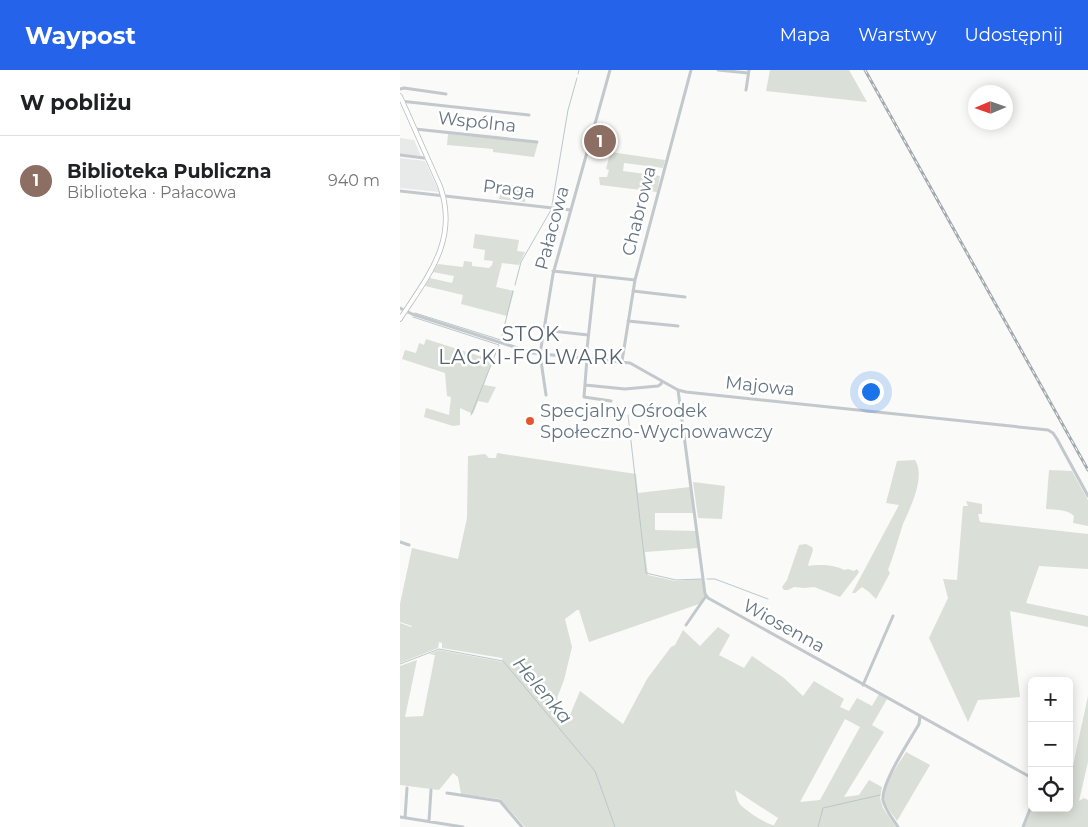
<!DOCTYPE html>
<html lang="pl">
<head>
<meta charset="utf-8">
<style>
	:root { --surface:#fff; --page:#f2f2f2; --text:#202124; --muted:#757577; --line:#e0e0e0; --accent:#2563eb }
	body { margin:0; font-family:Montserrat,sans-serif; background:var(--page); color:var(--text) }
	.controls { position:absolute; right:15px; bottom:15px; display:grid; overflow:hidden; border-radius:8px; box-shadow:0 2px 12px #0003 }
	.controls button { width:45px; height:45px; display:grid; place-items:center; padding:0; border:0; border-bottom:1px solid var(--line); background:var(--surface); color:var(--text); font:25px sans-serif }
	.compass { position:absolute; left:568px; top:15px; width:45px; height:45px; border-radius:50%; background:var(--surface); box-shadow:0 2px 12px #0003; rotate:268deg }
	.you { position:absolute; left:470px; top:321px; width:18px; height:18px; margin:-12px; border:4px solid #fff; border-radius:50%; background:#1a73e8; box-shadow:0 0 0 8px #1a73e833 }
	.badge { display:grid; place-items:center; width:32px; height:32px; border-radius:50%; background:var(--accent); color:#fff; font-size:16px; font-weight:700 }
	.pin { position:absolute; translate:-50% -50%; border:2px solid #fff; box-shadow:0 1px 5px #0006 }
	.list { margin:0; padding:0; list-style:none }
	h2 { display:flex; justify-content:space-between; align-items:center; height:65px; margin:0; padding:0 20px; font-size:21px }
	h2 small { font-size:16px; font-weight:400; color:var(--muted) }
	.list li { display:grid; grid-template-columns:32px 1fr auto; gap:15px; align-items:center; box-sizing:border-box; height:90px; padding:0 20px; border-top:1px solid var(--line) }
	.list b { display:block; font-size:19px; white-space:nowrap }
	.list p { margin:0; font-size:16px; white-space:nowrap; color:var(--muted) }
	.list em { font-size:16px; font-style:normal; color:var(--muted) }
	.icon { flex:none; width:28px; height:28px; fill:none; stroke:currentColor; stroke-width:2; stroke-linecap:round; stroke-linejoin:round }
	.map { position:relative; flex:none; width:688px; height:757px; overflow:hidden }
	header { display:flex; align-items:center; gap:30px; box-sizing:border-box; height:70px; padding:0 25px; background:var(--accent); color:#fff }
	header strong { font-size:24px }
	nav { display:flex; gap:28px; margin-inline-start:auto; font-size:18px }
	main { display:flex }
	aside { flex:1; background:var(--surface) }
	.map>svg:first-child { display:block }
	.built { fill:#e8e9e9 }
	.green { fill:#dadfd7; fill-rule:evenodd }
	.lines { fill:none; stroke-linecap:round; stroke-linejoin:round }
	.stream { stroke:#bbc7cb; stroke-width:1 }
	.major-casing { stroke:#b5babe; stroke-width:5.5 }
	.minor { stroke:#c3c8cc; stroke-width:3 }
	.major { stroke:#fff; stroke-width:4 }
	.rail-casing { stroke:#a2aab0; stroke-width:3 }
	.rail { stroke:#fff; stroke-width:1; stroke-dasharray:4; stroke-linecap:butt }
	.poi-dot { fill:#e4572e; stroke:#fff; stroke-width:2 }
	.labels { text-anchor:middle; stroke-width:5; stroke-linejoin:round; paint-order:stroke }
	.street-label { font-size:18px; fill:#657683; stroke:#fff }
	.poi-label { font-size:18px; fill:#657683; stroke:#fff; text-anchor:start }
	.water-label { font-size:19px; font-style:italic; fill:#60757c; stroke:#fff }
	.quarter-label { font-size:20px; letter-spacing:1px; fill:#57646e; stroke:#fff }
</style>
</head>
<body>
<header>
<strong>Waypost</strong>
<nav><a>Mapa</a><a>Warstwy</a><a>Udostępnij</a></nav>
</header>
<main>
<aside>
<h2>W pobliżu<small></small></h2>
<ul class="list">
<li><span class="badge" style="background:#8d6e63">1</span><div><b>Biblioteka Publiczna</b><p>Biblioteka · Pałacowa</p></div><em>940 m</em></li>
</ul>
</aside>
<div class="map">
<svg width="688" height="757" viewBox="0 0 688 757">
	<rect width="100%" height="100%" fill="#fafaf8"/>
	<path class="built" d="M0 68 14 70 21 86 0 84Z
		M0 88 25 91 39 122 0 118Z"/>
	<path class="green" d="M370 0H449L467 32 366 21Z
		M48 64 138 73 134 87 93 82V79L47 75Z
		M190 79 265 90 263 98 224 93 223 101 260 106 257 122 200 115 199 107H207L209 100 206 99 210 84 189 81Z
		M103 114 127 117 125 132 99 129Z
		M75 164 119 170 117 181 125 182 119 195 102 193 96 217 114 221 107 246 61 234 63 225 25 216 30 208 52 213 54 206 33 202 38 194 63 197 64 191 72 192V196L89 198 92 195 93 191 84 190 85 180 73 178Z
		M26 269 92 290 84 315 96 317 88 333 78 331 73 344 60 338V355L53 356 24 347 26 338 49 345 51 327 47 326 45 303 2 289 5 280 16 283 19 273 24 275Z
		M97 383 236 404 238 423 290 417 293 443H255V460L296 461 298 478 245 482 248 505 275 511 302 509 304 526 302 533 189 572 179 540H177L165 549 172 577 164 610 157 628 164 645 166 646 170 645 180 621 223 654 247 609 271 577 275 575 283 560 300 576 318 557 330 565 319 585 344 598 352 586 384 608 403 626 414 611 444 629 440 637 449 641 457 628 472 636 479 624 487 629 472 655 484 662 444 727 459 725 469 710 482 717 480 728 483 738 496 757H125L100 729 61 724 58 707 53 703 39 720 0 715V596L17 590 5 647 23 646 35 585 29 584 39 580 103 592 102 588 42 578V573L39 572 38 578 0 593V553L11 557 12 556 0 552V534L12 478 58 489 67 448 68 386 85 384 89 388H96ZM445 649 460 657 420 730 400 732ZM335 720 378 748 374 755C367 755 343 739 339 733 337 729 336 724 335 720Z
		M515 390C526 407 510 438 503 454 498 469 494 485 488 500L490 503 476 529 469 522 462 517 455 523H452L499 435 486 433 497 391Z
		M649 400 672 401 688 430V456L673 453 674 446C667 439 655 440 646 439Z
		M293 412 325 416 322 449 298 448Z
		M566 431 582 434V444H578L580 452 688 464V499L639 496 626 533 688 546V557L610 541 620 627 578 630 568 652 529 568 548 528 543 509 557 510 563 436H568Z
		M406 474 412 477 413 480 408 495 409 496C419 494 436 495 444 500L448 499 454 501 457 499 459 502 457 505 440 527 414 517 404 518 394 517 388 520H384L382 517 387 510 399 475Z
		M688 626V692L679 731 684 728 688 730V757H624L632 738H669V714Z
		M506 682 530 695 497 751C494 746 489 741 486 735 478 718 498 696 506 682Z"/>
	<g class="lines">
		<path class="stream" d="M178 4 179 0
			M152 135 168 40 177 8
			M115 215 121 192 151 140
			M15 243 101 270 113 221
			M13 247 99 275 71 345
			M228 345 246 503 276 510 301 509
			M307 509H315L368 529
			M0 594 39 579 103 591 195 701 215 757
			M418 757 423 738 480 725"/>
		<g class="major-casing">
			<path id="major" d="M0 26 40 116C59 170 28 206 0 249"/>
		</g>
		<path class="minor" d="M318 0 348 3
			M0 19 4 18 46 24
			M346 20 349 0
			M0 31 129 45
			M15 59 137 72
			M0 85 24 88 27 86
			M0 121 171 140
			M153 201 235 210
			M233 221 285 227
			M0 238 12 244 133 283 230 293 278 320 286 322 648 360 653 363 657 369 688 426
			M228 251 278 256
			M143 260 188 265
			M186 288 195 206
			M187 288 184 327 211 331
			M222 291 235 210 291 0
			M185 315 225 319 258 316 261 314 262 311
			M278 320 305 524 308 528 632 708
			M146 325 140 284 153 204 210 0
			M0 472 9 475
			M286 555 306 526
			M463 615 493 546
			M47 723 100 731 122 757
			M0 747 63 757
			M5 748 7 718
			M29 751 31 720
			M498 757C493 749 485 740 483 730 481 713 510 670 519 654L520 646
			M623 757 632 734"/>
		<use href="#major" class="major"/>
		<g class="rail-casing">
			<path id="rail" d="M465 0 688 400"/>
		</g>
		<use href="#rail" class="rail"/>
	</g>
	<circle class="poi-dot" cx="130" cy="351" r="5"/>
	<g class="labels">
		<g class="street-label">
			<text transform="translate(77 52) rotate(6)" y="6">Wspólna</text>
			<text transform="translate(109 119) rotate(7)" y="6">Praga</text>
			<text transform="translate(239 141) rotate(-76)" y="6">Chabrowa</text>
			<text transform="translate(152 158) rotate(-75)" y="6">Pałacowa</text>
			<text transform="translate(360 316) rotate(6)" y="6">Majowa</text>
			<text transform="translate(384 556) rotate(29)" y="6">Wiosenna</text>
		</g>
		<g class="poi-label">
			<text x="140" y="347">Specjalny Ośrodek<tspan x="140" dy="21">Społeczno-Wychowawczy</tspan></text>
		</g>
		<g class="water-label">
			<text transform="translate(143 620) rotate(50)" y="7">Helenka</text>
		</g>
		<g class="quarter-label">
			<text x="131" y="271">STOK<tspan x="131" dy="23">LACKI-FOLWARK</tspan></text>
		</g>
	</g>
</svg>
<div class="controls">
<button>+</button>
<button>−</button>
<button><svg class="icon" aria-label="locate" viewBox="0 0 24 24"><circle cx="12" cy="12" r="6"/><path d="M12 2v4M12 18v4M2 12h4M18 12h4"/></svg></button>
</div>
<svg class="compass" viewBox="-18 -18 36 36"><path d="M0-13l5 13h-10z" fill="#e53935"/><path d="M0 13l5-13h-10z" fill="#757577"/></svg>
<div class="you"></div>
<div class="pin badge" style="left:200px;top:71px;background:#8d6e63">1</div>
</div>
</main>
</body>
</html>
